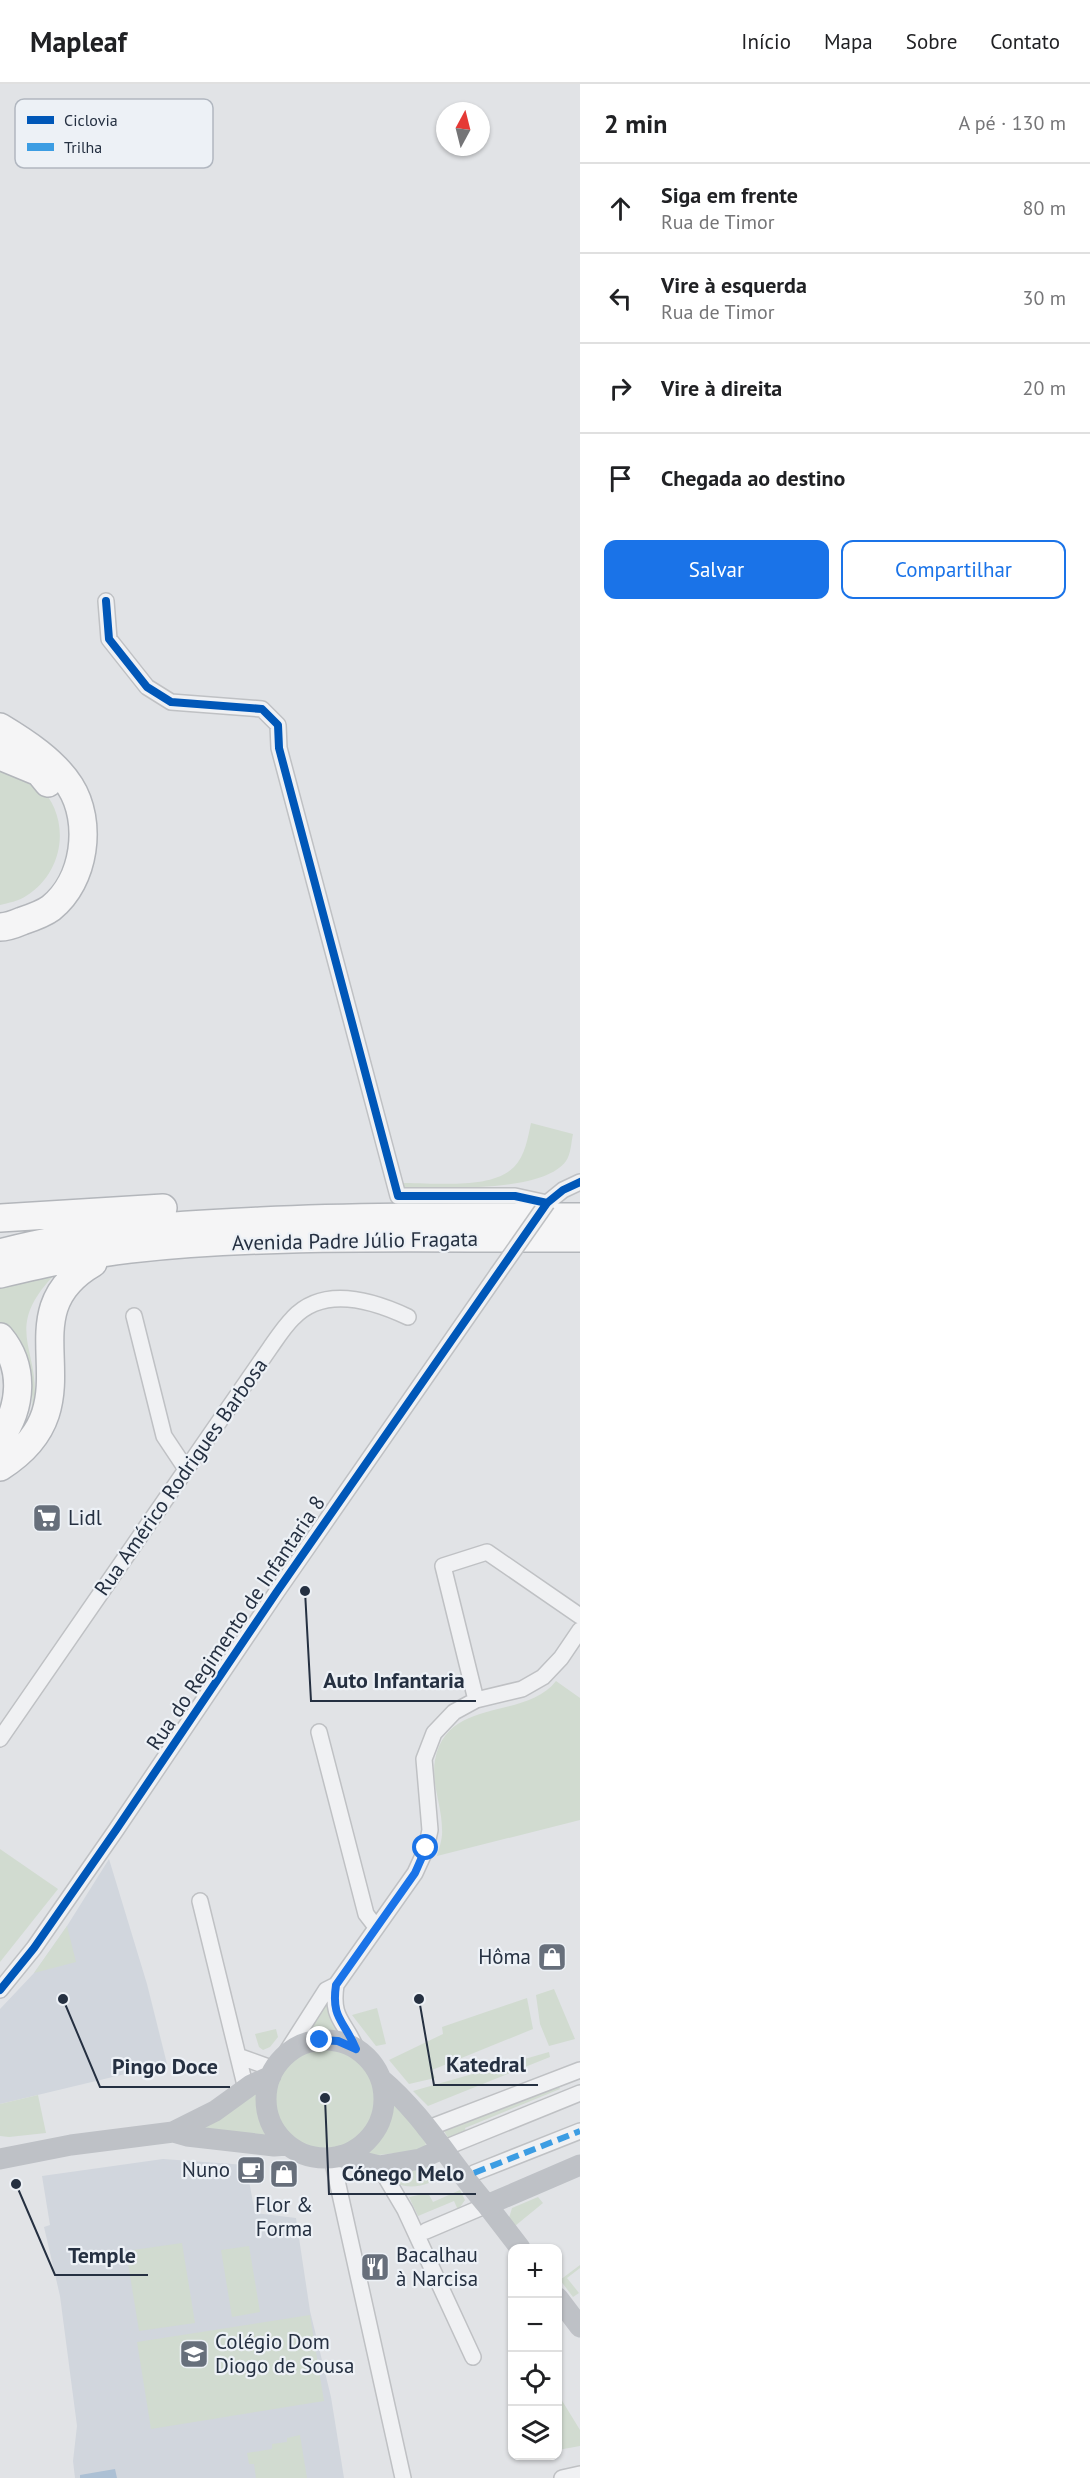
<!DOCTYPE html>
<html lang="pt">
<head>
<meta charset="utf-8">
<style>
	:root { --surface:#fff; --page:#f6f6f6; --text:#202124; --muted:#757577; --line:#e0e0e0; --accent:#1a73e8 }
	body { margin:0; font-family:"PT Sans",sans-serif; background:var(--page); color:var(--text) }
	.controls { position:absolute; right:18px; bottom:18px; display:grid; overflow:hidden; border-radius:12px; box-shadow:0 2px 4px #0004 }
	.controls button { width:54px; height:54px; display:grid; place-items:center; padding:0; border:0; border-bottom:2px solid var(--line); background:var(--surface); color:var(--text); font:30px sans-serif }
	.compass { position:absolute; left:436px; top:18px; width:54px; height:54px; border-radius:50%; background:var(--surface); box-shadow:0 2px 4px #0004; rotate:7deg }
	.stop { position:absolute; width:18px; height:18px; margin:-14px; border:4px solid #1a73e8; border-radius:50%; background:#fff }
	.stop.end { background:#1a73e8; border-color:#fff; box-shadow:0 2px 6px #0008 }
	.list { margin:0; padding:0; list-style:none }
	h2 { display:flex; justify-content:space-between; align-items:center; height:78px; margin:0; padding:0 24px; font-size:26px }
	h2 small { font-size:20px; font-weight:400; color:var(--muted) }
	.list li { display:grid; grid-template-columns:39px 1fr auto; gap:18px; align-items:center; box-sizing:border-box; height:90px; padding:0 24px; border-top:2px solid var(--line) }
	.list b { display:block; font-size:22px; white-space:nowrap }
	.list p { margin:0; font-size:20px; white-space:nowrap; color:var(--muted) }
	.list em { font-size:20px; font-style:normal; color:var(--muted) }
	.actions { display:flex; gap:12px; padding:18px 24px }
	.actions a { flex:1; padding:14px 0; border:2px solid var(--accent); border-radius:12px; text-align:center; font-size:21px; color:var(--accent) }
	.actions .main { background:var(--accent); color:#fff }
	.icon { flex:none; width:33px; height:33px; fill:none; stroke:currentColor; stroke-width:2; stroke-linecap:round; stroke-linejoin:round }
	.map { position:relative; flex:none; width:580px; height:2394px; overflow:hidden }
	header { display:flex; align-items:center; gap:36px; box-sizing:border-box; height:84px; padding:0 30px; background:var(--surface); border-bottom:2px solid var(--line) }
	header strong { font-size:28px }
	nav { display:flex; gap:33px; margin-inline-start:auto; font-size:21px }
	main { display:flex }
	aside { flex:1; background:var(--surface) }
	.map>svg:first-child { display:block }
	.built { fill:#d1d6dd }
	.green { fill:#d1dbd0 }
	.water { fill:#acc0d4 }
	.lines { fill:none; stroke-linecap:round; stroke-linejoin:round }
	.street-casing { stroke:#bfc1c4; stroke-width:18 }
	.highway-casing { stroke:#b3b6bb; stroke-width:30 }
	.street { stroke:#f0f1f3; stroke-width:15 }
	.secondary { stroke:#bec1c6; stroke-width:21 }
	.highway { stroke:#f5f5f6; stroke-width:27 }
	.street-bridge-casing { stroke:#bfc1c4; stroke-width:18; stroke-linecap:butt }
	.street-bridge { stroke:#f0f1f3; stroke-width:15 }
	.quiet { stroke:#3c9de3; stroke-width:6; stroke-dasharray:12 6; stroke-linecap:butt }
	.cycleway-casing { stroke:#edf1f6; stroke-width:11 }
	.cycleway { stroke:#0057b8; stroke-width:8 }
	.route { stroke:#1a73e8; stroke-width:8 }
	.labels { text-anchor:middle; stroke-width:4.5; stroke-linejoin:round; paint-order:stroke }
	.street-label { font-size:21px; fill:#253041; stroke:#edf1f6 }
	.poi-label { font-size:21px; fill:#253041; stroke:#edf1f6; text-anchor:start }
	.key { fill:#edf1f6; stroke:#b1b7c0; stroke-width:1.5 }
	.key-label { font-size:16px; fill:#253041 }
	.leader { fill:none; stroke:#253041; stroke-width:2 }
	.callout-dot { fill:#253041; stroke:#edf1f6; stroke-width:2 }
	.callout-label { font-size:22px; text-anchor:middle; font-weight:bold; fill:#253041; stroke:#edf1f6; stroke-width:4.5; stroke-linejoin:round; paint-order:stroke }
</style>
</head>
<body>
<header>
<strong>Mapleaf</strong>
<nav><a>Início</a><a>Mapa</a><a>Sobre</a><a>Contato</a></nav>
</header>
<main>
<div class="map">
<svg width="580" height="2394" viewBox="0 0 580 2394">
	<rect width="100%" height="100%" fill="#e1e3e6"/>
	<path class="built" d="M109 1775 147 1900 167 1980 0 2020V1925L34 1889 67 1842Z
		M163 2075 246 2081 255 2129 296 2134 310 2227 331 2313 344 2394H75L73 2377 77 2342 60 2212 44 2143 50 2141 42 2092Z"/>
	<path class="green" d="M0 685C11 690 29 693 38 701 72 733 65 788 26 812 19 817 8 819 0 821Z
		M531 1039 573 1050C571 1059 571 1070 566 1077 542 1110 439 1103 400 1103L399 1099C431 1098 490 1107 514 1083 525 1072 528 1053 531 1039Z
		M56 1189C0 1247 42 1263 34 1325 33 1333 28 1343 25 1351L23 1350C26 1342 31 1332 32 1323 35 1294 21 1259 0 1238V1201Z
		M556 1597 580 1614V1736L437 1772C439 1764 443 1754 442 1745 442 1722 431 1699 435 1676 447 1612 525 1637 556 1597Z
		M0 1765 58 1805 0 1878Z
		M67 1842 76 1878 34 1889Z
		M554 1905 575 1955 549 1962 540 1940 536 1911Z
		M527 1914 533 1945 432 1986 435 1994 409 2000 389 1976 443 1950 442 1943Z
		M328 1916 343 1951 316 1949 303 1952Z
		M377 1924 386 1960 376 1962 352 1931Z
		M276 1945 278 1953 270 1963 263 1966 259 1963 255 1950Z
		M274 2015a52 52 0 1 1 104 0a52 52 0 1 1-104 0Z
		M549 1968 550 1973 428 2022 413 2007Z
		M558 2001 560 2005 465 2044 467 2050 450 2057 444 2047Z
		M260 2003C257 2023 262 2038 272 2055L189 2046Z
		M38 2011 46 2049 9 2053 0 2052V2020Z
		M394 2014 426 2059 424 2066 378 2071 359 2070C382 2058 391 2039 394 2014Z
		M421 2081 433 2083 448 2091C430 2099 413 2108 394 2098L397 2088Z
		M460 2106 465 2116 458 2126 454 2117 418 2132 409 2113 428 2109 433 2118Z
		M538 2113 543 2119 515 2142 509 2134 512 2124Z
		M182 2159 195 2239 139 2247 126 2167Z
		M249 2162 260 2228 232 2233 221 2166Z
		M580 2181V2184L567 2194 579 2209 573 2213 560 2196Z
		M310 2231 324 2317 151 2345 137 2258Z
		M558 2310 580 2346V2362L558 2366Z
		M300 2351 307 2394H256L254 2380H249L247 2369 272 2365V2360L287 2358V2354Z"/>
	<path class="water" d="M115 2385 117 2394H80V2391Z"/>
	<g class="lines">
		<g class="street-casing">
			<path id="street" d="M106 517 109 555 147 603 171 618 262 625 278 641 279 664 398 1112H515L547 1119 563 1106 580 1098
				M134 1232 164 1352 186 1385
				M476 1616 443 1482 487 1468 580 1532
				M319 1648 366 1830 376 1843
				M0 1655 270 1264C277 1254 284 1243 293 1234 324 1201 374 1217 408 1233
				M200 1817 246 2005
				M0 1906 34 1864 116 1746 276 1509 498 1189
				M356 1964C344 1936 331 1935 336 1901L415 1789 426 1765 430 1746 424 1675 434 1649 454 1628 476 1616 522 1605 543 1593 561 1574 580 1546
				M238 1972 274 1985
				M282 1975 326 1906 336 1901
				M426 2045 580 1986
				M442 2065 580 2009
				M332 2074 403 2394
				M379 2082 405 2126 473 2273
				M474 2089 580 2047
				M426 2147 487 2121
				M562 2394 580 2390"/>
		</g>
		<g class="highway-casing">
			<path id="highway" d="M0 643C25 658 54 677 70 702 93 738 85 797 51 824 43 830 31 834 22 837 15 840 8 843 0 843
				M0 672 39 688 48 699
				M0 1134 163 1124
				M0 1169C86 1146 173 1141 261 1137 368 1132 474 1133 580 1133
				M0 1190C43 1180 86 1170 130 1165 278 1149 430 1155 580 1154
				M0 1253C25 1283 22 1323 0 1354
				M0 1383C103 1318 0 1233 93 1179"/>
		</g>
		<use href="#street" class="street"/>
		<path class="secondary" d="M266 2015a59 59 0 1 1 118 0a59 59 0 1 1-118 0Z
			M381 1995C423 2030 451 2080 487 2121L580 2081
			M173 2048 187 2052 274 2062 288 2061
			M339 2072 379 2082 420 2075 442 2065
			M0 2075 71 2061 173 2048 215 2027 251 2001 271 1992
			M487 2121 520 2164
			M558 2214 580 2243"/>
		<use href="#highway" class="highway"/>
		<g class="street-bridge-casing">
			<path id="street-bridge" d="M498 1189 547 1119"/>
		</g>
		<use href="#street-bridge" class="street-bridge"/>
		<path class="quiet" d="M474 2089 580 2047"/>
		<g class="cycleway-casing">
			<path id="cycleway" d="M106 517 109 555 147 603 171 618 262 625 278 641 279 664 398 1112H515L547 1119
				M0 1906 34 1864 116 1746 276 1509 547 1119 563 1106 580 1098"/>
		</g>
		<use href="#cycleway" class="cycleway"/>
	</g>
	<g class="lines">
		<path class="route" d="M320 1956 338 1957 356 1965C344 1936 331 1935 336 1901L415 1789 426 1764"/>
	</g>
	<defs>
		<g id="supermarket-square" transform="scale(1.5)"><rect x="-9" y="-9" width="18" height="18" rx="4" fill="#676f7b" stroke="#edf1f6"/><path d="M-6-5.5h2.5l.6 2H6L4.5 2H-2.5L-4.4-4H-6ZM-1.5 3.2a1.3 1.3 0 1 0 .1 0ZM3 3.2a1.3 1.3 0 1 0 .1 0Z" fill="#fff"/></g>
		<g id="shop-square" transform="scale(1.5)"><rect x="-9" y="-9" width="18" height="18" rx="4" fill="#676f7b" stroke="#edf1f6"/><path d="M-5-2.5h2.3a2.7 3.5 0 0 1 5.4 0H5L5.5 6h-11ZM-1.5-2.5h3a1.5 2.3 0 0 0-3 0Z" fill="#fff"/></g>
		<g id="cafe-square" transform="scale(1.5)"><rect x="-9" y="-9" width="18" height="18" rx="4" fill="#676f7b" stroke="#edf1f6"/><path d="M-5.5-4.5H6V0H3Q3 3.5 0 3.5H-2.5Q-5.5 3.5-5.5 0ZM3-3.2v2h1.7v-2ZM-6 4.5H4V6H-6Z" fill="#fff"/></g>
		<g id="restaurant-square" transform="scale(1.5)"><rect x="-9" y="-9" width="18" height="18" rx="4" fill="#676f7b" stroke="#edf1f6"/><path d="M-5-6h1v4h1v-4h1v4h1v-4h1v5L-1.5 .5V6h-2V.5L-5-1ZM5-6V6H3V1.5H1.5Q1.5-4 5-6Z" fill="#fff"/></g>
		<g id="school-square" transform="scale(1.5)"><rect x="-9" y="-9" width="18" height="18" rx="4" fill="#676f7b" stroke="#edf1f6"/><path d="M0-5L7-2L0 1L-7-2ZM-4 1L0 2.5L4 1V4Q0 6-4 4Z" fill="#fff"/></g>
	</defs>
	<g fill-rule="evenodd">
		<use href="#supermarket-square" x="47" y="1434"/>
		<use href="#shop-square" x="552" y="1873"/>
		<use href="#cafe-square" x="251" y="2086"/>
		<use href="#shop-square" x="284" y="2090"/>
		<use href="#restaurant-square" x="375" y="2183"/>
		<use href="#school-square" x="194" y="2270"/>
	</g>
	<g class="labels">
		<g class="street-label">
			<text transform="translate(355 1157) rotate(-1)" y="7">Avenida Padre Júlio Fragata</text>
			<text transform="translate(181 1393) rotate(-55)" y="7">Rua Américo Rodrigues Barbosa</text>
			<text transform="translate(236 1539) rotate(-56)" y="7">Rua do Regimento de Infantaria 8</text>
		</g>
		<g class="poi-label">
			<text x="68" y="1441">Lidl</text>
			<text x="531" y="1880" text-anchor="end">Hôma</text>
			<text x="230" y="2093" text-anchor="end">Nuno</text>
			<text x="284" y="2128" text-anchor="middle">Flor &amp;<tspan x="284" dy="24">Forma</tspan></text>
			<text x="396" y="2178">Bacalhau<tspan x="396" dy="24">à Narcisa</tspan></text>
			<text x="215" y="2265">Colégio Dom<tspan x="215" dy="24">Diogo de Sousa</tspan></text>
		</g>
	</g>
	<rect x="15" y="15" width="198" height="69" rx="9" class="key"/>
	<rect x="27" y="32" width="27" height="8" fill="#0057b8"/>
	<rect x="27" y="59" width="27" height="8" fill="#3c9de3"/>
	<g class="key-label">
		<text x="64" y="42">Ciclovia</text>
		<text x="64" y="69">Trilha</text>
	</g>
	<path class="leader" d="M305 1507L311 1617H476M419 1915L434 2001H538M63 1915L100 2003H230M325 2014L329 2110H476M16 2100L55 2191H148"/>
	<g class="callout-dot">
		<circle cx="305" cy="1507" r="6"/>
		<circle cx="419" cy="1915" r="6"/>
		<circle cx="63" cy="1915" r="6"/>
		<circle cx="325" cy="2014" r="6"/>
		<circle cx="16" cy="2100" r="6"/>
	</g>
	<g class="callout-label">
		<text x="394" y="1604">Auto Infantaria</text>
		<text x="486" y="1988">Katedral</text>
		<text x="165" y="1990">Pingo Doce</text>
		<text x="403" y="2097">Cónego Melo</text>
		<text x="102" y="2179">Temple</text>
	</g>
</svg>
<div class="controls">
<button>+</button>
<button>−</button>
<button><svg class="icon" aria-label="locate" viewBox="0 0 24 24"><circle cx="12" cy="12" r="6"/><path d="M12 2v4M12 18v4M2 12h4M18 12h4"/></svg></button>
<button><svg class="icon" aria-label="layers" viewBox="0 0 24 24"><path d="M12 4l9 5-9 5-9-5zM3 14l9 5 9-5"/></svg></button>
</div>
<svg class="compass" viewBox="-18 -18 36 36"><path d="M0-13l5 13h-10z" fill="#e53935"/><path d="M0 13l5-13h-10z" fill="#757577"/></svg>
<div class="stop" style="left:426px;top:1764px"></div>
<div class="stop end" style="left:320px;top:1956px"></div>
</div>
<aside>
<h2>2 min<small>A pé · 130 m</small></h2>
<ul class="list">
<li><svg class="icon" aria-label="ahead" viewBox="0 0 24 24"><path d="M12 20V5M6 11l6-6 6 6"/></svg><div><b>Siga em frente</b><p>Rua de Timor</p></div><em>80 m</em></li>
<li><svg class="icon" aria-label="left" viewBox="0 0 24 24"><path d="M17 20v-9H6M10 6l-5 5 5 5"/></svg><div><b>Vire à esquerda</b><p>Rua de Timor</p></div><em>30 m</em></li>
<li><svg class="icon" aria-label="right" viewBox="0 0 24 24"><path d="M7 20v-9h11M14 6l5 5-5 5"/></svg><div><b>Vire à direita</b></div><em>20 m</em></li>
<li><svg class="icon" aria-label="arrive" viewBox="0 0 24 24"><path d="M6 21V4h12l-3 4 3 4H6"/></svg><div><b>Chegada ao destino</b></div></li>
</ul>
<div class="actions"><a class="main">Salvar</a><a>Compartilhar</a></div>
</aside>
</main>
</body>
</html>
